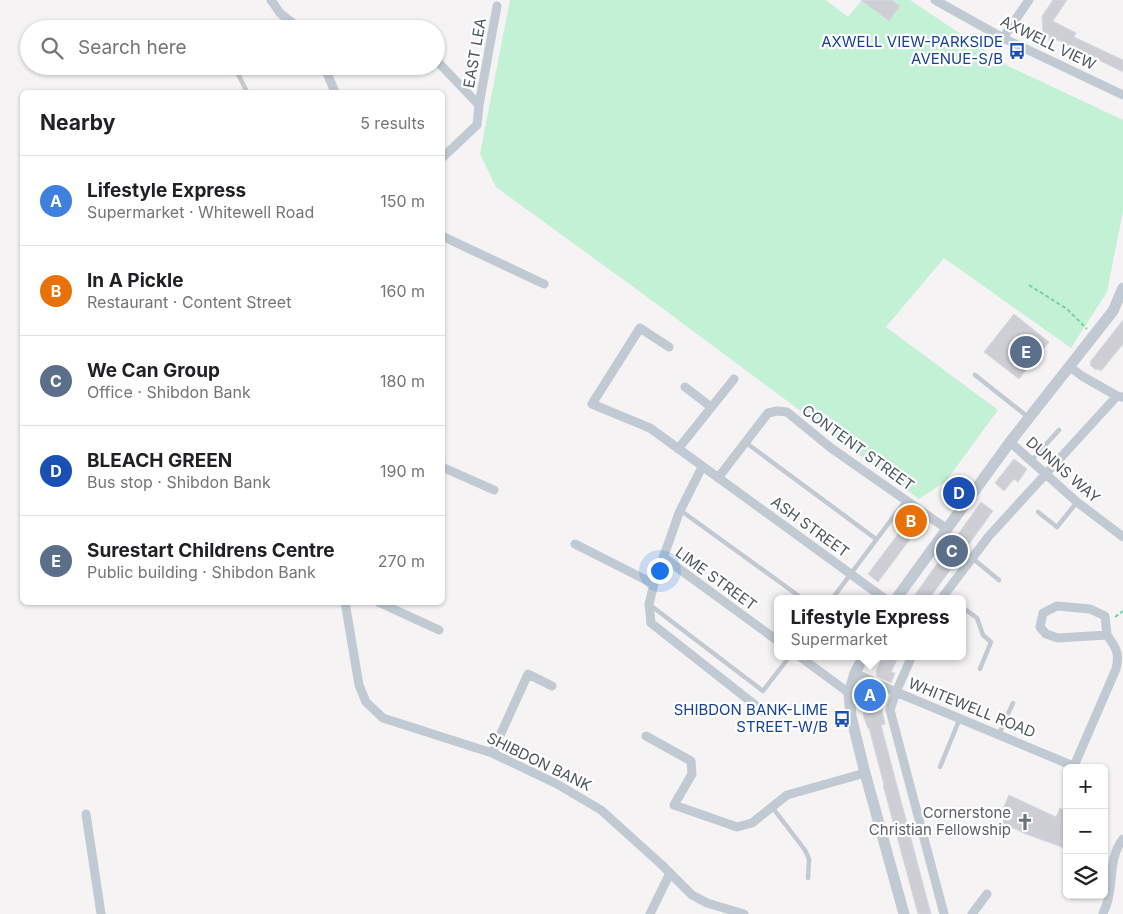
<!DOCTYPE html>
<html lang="en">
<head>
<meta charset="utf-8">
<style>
	:root { --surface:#fff; --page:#f6f6f6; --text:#202124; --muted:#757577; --line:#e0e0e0; --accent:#1a73e8 }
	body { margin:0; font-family:Inter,sans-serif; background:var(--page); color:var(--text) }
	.controls { position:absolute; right:15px; bottom:15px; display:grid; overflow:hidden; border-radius:8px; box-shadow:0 1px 4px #0004 }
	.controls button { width:45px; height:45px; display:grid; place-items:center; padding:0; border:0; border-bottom:1px solid var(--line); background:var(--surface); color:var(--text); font:25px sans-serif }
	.you { position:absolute; left:659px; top:570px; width:18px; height:18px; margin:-12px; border:4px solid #fff; border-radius:50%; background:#1a73e8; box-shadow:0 0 0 8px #1a73e833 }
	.badge { display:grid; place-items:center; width:32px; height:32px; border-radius:50%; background:var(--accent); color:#fff; font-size:16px; font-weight:700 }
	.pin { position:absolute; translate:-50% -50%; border:2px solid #fff; box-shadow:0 1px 5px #0006 }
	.popup { position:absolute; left:774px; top:595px; width:192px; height:65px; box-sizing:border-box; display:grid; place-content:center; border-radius:8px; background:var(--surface); filter:drop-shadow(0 1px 4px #0005); font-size:16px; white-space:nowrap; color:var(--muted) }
	.popup b { font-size:19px; color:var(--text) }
	.popup::after { content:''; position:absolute; left:50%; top:100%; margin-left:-10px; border:10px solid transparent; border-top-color:var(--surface) }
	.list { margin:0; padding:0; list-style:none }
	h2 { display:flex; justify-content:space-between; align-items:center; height:65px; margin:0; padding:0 20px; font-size:21px }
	h2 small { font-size:16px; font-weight:400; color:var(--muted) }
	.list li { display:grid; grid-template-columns:32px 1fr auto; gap:15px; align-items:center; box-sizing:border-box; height:90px; padding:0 20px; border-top:1px solid var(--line) }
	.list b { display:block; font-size:19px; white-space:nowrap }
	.list p { margin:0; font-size:16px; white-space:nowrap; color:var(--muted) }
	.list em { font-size:16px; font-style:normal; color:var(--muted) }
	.icon { flex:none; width:28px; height:28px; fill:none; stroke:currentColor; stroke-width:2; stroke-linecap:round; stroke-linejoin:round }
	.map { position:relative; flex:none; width:1123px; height:914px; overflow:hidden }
	.search { position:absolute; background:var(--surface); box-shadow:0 1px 4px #0004; left:20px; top:20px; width:425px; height:55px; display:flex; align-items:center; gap:12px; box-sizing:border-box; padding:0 18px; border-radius:28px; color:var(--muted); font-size:19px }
	.panel { position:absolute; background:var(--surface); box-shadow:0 1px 4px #0004; left:20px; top:90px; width:425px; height:515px; border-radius:8px }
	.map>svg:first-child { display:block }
	.green { fill:#c3f1d5 }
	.building { fill:#cdcfd5; stroke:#d7d9de }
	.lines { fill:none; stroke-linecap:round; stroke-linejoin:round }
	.path { stroke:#7ad0a6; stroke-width:2; stroke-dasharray:4 2.5; stroke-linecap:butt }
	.service { stroke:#c1cad2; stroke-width:4.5 }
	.minor { stroke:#c1cad2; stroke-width:9 }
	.tertiary { stroke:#c1cad2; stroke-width:11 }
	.labels { text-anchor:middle; stroke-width:4.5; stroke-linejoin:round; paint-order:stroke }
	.transit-label { font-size:15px; fill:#164399; stroke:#fff; text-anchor:end }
	.street-label { font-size:15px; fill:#4a5661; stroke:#fff }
	.worship-label { font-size:15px; fill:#5b616d; stroke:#fff; text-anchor:end }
</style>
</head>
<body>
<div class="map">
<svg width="1123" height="914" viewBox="0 0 1123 914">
	<rect width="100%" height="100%" fill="#f5f3f3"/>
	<path class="green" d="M510 0H826L848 17 862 0H910L1010 67 1123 120V211L1107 292 1071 348 944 258 886 327 998 410 946 481 919 499 639 291 496 187 480 154Z"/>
	<path class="building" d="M861 0H891L900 6 889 21Z
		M1053 0H1067L1053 21 1076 33 1074 37 1123 60V72L1058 40 1049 41V35L1043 36 1042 16Z
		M1014 314 1049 342 1019 379 984 352Z
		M1123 320V344L1101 371 1098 369 1096 370 1090 365 1091 364 1090 362Z
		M1014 459 1027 469 1018 482 1014 479 1004 491 995 483Z
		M981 502 993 511 929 599H912Z
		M908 513 922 523 878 582 868 574 907 522 903 519Z
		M883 656H899L891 672 895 673 891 683 877 676 876 671Z
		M868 686 886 694 881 706 885 724 881 725 931 914H918L883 785H884L869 728H868L864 718 862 700Z
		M1009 795 1056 817 1060 808 1067 812V849L1026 834 1002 823 1005 818 1000 816Z"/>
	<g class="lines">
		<path class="path" d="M1029 285 1067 309 1087 329
			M1115 617 1123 611"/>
		<path class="service" d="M235 68 247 92
			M975 375 1028 417
			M745 442 876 539
			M1031 461 1059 430
			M680 510 803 599
			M1038 512 1057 527 1077 502
			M972 558 999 580
			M832 599 906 500
			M650 605 763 691 790 656
			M962 607 977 618 983 635 991 642 980 669
			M999 734 1013 703
			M940 767 960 718
			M772 807 805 850 809 859 808 878"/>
		<path class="minor" d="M271 0 280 13 300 29
			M935 0 1003 38 1123 95
			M1003 38 1029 0
			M436 60 479 105 477 125 442 158
			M324 66 335 92
			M479 105 497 6
			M442 236 544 284
			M669 347 640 328 592 404 650 428 885 599
			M1070 367 1082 376 1117 396 1123 397
			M685 387 711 407
			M1010 442 1077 502 1123 537
			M678 449 734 379
			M442 467 494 490
			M702 467 679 513 654 584 649 604 651 623 764 712
			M718 478 768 413 777 411 787 412 831 448 947 529
			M575 544 654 584
			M663 557 778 641
			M941 599 989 536 1117 396
			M345 602 359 685 366 702 383 718 492 753 557 784 601 810 662 865 692 895 707 903 744 914
			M378 602 439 630
			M799 656 849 693
			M912 656 896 692 890 710 944 914
			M855 673 896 692 1078 768
			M646 736 691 761 692 774 674 805 737 827 752 823 787 795 865 773
			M492 753 528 674 552 686
			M1074 766 1116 669C1120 653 1116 648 1107 635L1058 638 1046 634 1040 627 1043 613 1057 606 1090 609 1105 616 1107 635
			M86 814 101 914
			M650 914 670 873
			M972 914 987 894
			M1103 914C1104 910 1106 907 1107 903 1114 881 1108 858 1123 839"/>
		<path class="tertiary" d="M896 599 1010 442 1113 311 1123 288
			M864 656 855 673 849 693 851 716 865 773 904 914"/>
	</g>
	<defs>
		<g id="bus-bare" transform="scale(1.35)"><path d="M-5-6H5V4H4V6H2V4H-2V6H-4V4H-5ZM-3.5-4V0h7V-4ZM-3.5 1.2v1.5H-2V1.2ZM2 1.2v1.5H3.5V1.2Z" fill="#1a4fb4" stroke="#fff" stroke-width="2.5" paint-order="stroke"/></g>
		<g id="church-bare" transform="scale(1.35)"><path d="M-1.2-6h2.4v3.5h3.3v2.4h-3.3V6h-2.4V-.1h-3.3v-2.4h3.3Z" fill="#6b7280" stroke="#fff" stroke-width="2.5" paint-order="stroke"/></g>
	</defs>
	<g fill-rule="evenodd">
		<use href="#bus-bare" x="1017" y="51"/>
		<use href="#bus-bare" x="842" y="719"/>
		<use href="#church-bare" x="1025" y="822"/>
	</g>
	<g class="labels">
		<g class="transit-label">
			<text x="1003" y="47">AXWELL VIEW-PARKSIDE<tspan x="1003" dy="17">AVENUE-S/B</tspan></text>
			<text x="828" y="715">SHIBDON BANK-LIME<tspan x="828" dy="17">STREET-W/B</tspan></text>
		</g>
		<g class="street-label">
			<text transform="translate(1048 43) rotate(26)" y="5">AXWELL VIEW</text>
			<text transform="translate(475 53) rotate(-80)" y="5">EAST LEA</text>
			<text transform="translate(858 448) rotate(36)" y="5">CONTENT STREET</text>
			<text transform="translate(1063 470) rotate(41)" y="5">DUNNS WAY</text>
			<text transform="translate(810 527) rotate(36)" y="5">ASH STREET</text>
			<text transform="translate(716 579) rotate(36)" y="5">LIME STREET</text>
			<text transform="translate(972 708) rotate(22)" y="5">WHITEWELL ROAD</text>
			<text transform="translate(539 762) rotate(26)" y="5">SHIBDON BANK</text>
		</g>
		<g class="worship-label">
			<text x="1011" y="818">Cornerstone<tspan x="1011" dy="17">Christian Fellowship</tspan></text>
		</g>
	</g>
</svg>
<div class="controls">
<button>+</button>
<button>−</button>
<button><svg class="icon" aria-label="layers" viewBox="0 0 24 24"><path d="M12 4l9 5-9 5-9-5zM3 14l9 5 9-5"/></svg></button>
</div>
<div class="you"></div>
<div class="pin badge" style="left:870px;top:695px;background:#3f7fe0">A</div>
<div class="popup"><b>Lifestyle Express</b>Supermarket</div>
<div class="pin badge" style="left:911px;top:521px;background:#e8710a">B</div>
<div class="pin badge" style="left:952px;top:551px;background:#5c6f8a">C</div>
<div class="pin badge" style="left:959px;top:493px;background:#1a4fb4">D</div>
<div class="pin badge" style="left:1026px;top:352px;background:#5c6f8a">E</div>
<div class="search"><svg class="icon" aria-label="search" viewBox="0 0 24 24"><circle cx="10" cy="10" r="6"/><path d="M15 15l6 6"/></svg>Search here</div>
<section class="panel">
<h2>Nearby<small>5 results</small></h2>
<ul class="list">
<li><span class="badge" style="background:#3f7fe0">A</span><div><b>Lifestyle Express</b><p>Supermarket · Whitewell Road</p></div><em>150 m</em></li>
<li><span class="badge" style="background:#e8710a">B</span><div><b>In A Pickle</b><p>Restaurant · Content Street</p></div><em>160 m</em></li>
<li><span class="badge" style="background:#5c6f8a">C</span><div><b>We Can Group</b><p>Office · Shibdon Bank</p></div><em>180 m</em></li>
<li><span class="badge" style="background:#1a4fb4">D</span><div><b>BLEACH GREEN</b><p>Bus stop · Shibdon Bank</p></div><em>190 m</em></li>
<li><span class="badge" style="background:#5c6f8a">E</span><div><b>Surestart Childrens Centre</b><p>Public building · Shibdon Bank</p></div><em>270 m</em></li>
</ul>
</section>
</div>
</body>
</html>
